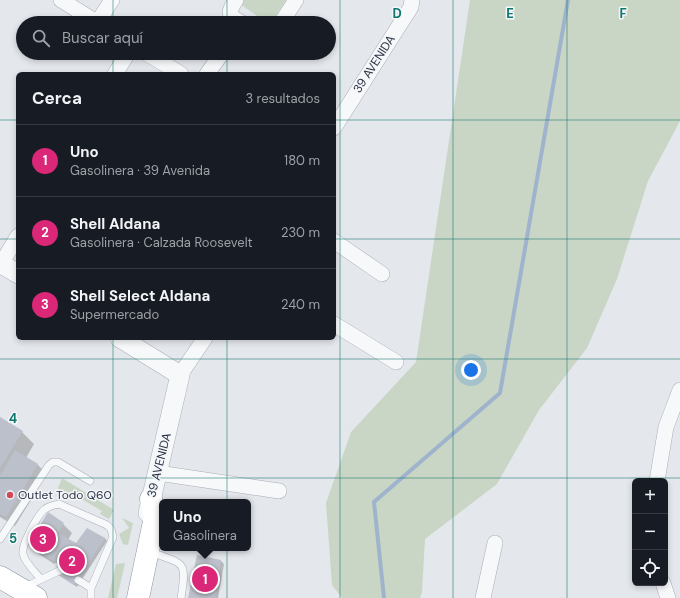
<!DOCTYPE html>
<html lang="es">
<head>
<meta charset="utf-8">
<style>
	:root { --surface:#171b24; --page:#20242c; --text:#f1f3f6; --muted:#9ea1a6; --line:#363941; --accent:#db2777 }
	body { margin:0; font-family:"DM Sans",sans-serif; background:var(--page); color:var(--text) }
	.controls { position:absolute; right:12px; bottom:12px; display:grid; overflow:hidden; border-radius:6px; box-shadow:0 2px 6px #0003 }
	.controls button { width:36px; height:36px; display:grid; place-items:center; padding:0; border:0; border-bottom:1px solid var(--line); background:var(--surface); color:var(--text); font:20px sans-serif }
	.you { position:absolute; left:471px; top:370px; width:14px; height:14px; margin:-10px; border:3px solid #fff; border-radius:50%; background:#1a73e8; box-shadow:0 0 0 6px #1a73e833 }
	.badge { display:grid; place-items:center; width:26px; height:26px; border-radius:50%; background:var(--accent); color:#fff; font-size:13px; font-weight:700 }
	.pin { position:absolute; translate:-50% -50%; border:2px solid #fff; box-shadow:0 1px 4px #0006 }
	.popup { position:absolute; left:159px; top:499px; width:92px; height:52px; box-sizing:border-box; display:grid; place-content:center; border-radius:6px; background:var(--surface); filter:drop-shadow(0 1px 3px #0005); font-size:13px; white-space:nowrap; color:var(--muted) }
	.popup b { font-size:15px; color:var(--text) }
	.popup::after { content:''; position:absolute; left:50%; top:100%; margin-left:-8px; border:8px solid transparent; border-top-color:var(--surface) }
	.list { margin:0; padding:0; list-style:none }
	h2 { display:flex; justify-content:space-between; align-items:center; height:52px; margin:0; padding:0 16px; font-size:17px }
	h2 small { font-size:13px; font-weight:400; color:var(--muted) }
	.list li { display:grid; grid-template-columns:26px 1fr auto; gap:12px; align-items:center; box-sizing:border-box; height:72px; padding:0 16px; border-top:1px solid var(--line) }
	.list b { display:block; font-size:15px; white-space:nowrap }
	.list p { margin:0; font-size:13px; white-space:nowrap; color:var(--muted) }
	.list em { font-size:13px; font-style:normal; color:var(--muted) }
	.icon { flex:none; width:22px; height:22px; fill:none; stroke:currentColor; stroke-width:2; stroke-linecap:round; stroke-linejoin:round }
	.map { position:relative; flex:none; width:680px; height:598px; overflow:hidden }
	.search { position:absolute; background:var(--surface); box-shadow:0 2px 6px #0003; left:16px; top:16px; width:320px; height:44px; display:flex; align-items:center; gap:10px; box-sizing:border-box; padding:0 14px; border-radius:22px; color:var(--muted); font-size:15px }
	.panel { position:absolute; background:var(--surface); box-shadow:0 2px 6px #0003; left:16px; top:72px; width:320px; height:268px; border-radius:6px }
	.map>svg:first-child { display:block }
	.green { fill:#c9d6c5 }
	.shadow { fill:#0003 }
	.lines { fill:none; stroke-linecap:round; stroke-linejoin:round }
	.stream { stroke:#9fb4cc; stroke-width:4 }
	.building { fill:#bbc0ca }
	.service-casing { stroke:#a9aeb7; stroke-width:8 }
	.minor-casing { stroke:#a9aeb7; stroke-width:16 }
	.tertiary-casing { stroke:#a9aeb7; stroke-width:20 }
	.trunk-casing { stroke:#8b94a3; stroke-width:23 }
	.service { stroke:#f7f8fa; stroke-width:7 }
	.minor { stroke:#f7f8fa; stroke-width:15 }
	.tertiary { stroke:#f7f8fa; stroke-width:19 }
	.trunk { stroke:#fff; stroke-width:22 }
	.grid { fill:none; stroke:#0f766e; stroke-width:1; stroke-opacity:0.55 }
	.poi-dot { fill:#d1495b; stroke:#f4f6f9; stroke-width:1.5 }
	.labels { text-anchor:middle; stroke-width:3; stroke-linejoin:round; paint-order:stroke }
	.street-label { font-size:12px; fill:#2b3445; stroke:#f4f6f9 }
	.poi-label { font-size:12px; fill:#2b3445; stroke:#f4f6f9; text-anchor:start }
	.grid-label { font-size:13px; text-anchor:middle; font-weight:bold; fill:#0f766e; stroke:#f4f6f9; stroke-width:3; stroke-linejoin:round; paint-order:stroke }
</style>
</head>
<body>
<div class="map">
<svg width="680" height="598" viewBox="0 0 680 598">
	<rect width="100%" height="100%" fill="#e4e7ec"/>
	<path class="green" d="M242 0H286L271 23H267L240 4Z
		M470 0H680V121L648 181 617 279 587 348 539 410 497 484 425 539 422 592 420 598H342L332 585 326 503 351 432 416 362Z
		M62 478 114 510 109 519 100 514 102 511 78 497 76 500 61 497 58 488Z
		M122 518 133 523 128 545 123 544 119 534 129 528Z
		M125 563 117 598H108L116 564Z"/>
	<path class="shadow" d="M0 419 22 432 34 444 26 458 37 464 47 474 15 526 0 517Z
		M63 524 72 533 68 540 77 544 105 538 107 541 77 587 62 577 64 567 56 562 54 564 39 554 29 545Z
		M198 556 221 561 224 564 218 598H189Z"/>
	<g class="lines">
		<path class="stream" d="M384 598 374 502 500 393 568 0"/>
	</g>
	<path class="building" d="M0 417 23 431 0 468Z
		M15 450 38 464 6 517 0 514V476Z
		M48 512 64 523 58 533 76 543 87 528 105 538 74 585 58 575 63 567 28 545Z
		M197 555 221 560 215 598H188Z"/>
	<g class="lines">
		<g class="service-casing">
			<path id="service" d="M0 539 49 465 53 462H58L90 481
				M151 552C185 565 187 560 181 598
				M41 579C35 572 25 563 23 554 21 545 36 519 42 512 46 507 53 505 59 504L107 525 111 529 113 537 91 588
				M78 580 91 588V598
				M25 587 61 570"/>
		</g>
		<g class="minor-casing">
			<path id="minor" d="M61 0 98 23
				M236 0C227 14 228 15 242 23
				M97 23 112 0
				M281 23 296 0
				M146 53 181 74
				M115 74 128 53
				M207 74 222 53
				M334 128 411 7 412 0
				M334 241 382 274
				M1 264 18 236
				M334 324 396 362
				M180 375 205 338
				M158 473 279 491
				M657 481 666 427 680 390
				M663 583 668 598
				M483 598 495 543"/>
		</g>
		<g class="tertiary-casing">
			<path id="tertiary" d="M0 263 18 274
				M120 338 180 375 148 513"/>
		</g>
		<g class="trunk-casing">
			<path id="trunk" d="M0 577 36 598
				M138 598 155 517 151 499"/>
		</g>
		<use href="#service" class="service"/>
		<use href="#minor" class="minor"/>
		<use href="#tertiary" class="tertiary"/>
		<use href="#trunk" class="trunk"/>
	</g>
	<path class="grid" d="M113 0V23M227 0V23M340 0V598M453 0V598M567 0V598M113 53V74M227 53V74M0 120H18M334 120H680M0 239H18M334 239H680M113 338V598M227 338V598M0 359H680M0 478H680"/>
	<circle class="poi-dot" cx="10" cy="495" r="4"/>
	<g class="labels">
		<g class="street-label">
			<text transform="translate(374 64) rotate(-57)" y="4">39 AVENIDA</text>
			<text transform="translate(159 465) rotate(-76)" y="4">39 AVENIDA</text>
		</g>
		<g class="poi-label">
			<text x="18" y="499">Outlet Todo Q60</text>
		</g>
	</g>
	<g class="grid-label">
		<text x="397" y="18">D</text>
		<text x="510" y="18">E</text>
		<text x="623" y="18">F</text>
		<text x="13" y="423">4</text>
		<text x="13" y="543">5</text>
	</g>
</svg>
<div class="controls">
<button>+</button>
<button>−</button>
<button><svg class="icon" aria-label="locate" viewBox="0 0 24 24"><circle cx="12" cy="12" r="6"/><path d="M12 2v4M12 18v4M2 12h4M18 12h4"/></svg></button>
</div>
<div class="you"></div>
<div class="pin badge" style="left:205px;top:579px">1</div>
<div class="popup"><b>Uno</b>Gasolinera</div>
<div class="pin badge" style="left:72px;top:561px">2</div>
<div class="pin badge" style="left:43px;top:539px">3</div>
<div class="search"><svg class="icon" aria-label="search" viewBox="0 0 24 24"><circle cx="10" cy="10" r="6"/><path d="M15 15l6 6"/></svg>Buscar aquí</div>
<section class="panel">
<h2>Cerca<small>3 resultados</small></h2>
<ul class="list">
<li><span class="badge">1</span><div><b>Uno</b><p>Gasolinera · 39 Avenida</p></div><em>180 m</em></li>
<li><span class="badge">2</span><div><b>Shell Aldana</b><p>Gasolinera · Calzada Roosevelt</p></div><em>230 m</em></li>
<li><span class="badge">3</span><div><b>Shell Select Aldana</b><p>Supermercado</p></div><em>240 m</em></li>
</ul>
</section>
</div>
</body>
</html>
